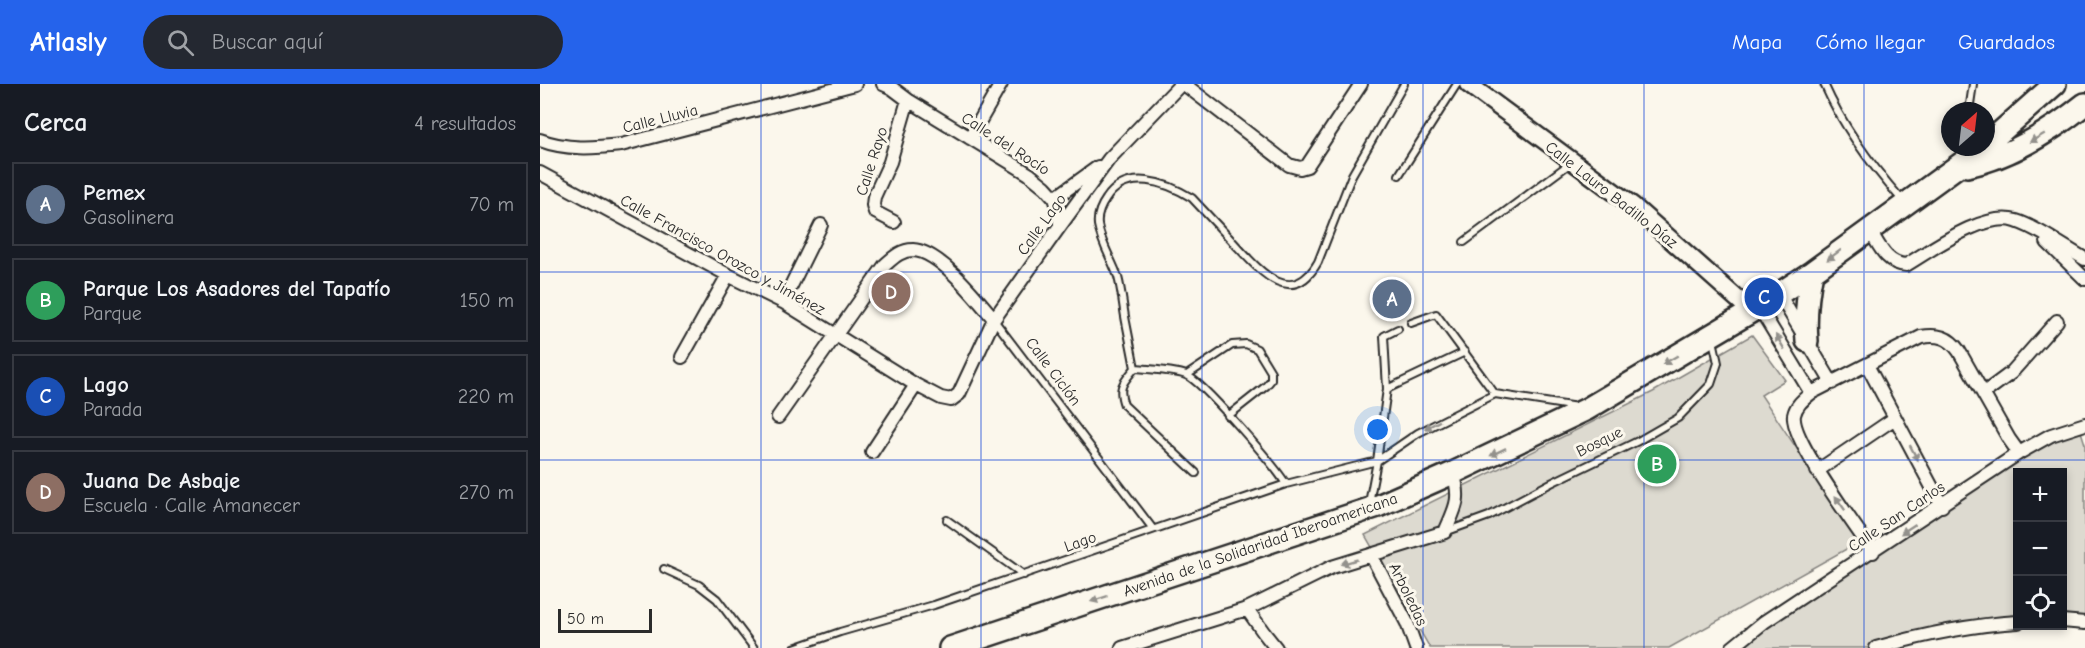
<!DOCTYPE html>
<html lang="es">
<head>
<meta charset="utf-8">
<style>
	:root { --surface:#171b24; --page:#242831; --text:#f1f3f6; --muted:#9ea1a6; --line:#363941; --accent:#2563eb }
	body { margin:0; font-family:"Comic Neue",sans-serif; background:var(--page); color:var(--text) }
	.controls { position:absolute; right:18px; bottom:18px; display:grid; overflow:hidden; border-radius:0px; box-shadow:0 3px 9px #0003 }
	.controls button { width:54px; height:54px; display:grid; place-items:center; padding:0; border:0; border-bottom:2px solid var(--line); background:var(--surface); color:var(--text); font:30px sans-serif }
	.compass { position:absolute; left:1401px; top:18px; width:54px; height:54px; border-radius:50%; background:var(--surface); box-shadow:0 3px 9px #0003; rotate:28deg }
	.scale { position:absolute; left:18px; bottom:15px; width:94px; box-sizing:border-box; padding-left:6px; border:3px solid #2b2b2b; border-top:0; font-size:16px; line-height:21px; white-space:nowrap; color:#2b2b2b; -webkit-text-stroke:4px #fbf7ec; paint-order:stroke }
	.you { position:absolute; left:838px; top:346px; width:21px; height:21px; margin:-15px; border:4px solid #fff; border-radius:50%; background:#1a73e8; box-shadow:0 0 0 9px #1a73e833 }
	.badge { display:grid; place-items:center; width:39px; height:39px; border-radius:50%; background:var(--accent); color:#fff; font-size:20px; font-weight:700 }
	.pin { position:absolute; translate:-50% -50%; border:3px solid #fff; box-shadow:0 2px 6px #0006 }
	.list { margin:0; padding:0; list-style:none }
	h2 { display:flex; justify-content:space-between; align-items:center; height:78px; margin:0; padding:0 24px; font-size:26px }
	h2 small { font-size:20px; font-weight:400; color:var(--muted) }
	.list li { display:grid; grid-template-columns:39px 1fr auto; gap:18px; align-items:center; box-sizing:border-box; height:84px; margin:0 12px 12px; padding:0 12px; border:2px solid var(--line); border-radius:0px }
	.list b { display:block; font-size:22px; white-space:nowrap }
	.list p { margin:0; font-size:20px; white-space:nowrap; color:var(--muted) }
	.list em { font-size:20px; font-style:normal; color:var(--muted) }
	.icon { flex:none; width:33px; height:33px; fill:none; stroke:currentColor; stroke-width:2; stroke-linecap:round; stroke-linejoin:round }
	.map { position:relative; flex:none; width:1545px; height:564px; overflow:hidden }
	header { display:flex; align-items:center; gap:36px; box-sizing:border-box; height:84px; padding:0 30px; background:var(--accent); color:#fff }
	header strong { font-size:28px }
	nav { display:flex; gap:33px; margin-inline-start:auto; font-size:21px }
	.search { width:420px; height:54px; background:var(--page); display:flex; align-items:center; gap:15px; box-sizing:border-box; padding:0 21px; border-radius:33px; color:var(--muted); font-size:22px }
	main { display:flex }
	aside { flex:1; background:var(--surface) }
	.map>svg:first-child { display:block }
	.green { fill:#dddad0; stroke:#84827e; stroke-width:1.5 }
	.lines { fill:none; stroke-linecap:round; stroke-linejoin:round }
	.lane-casing { stroke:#2b2b2b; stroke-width:10 }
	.street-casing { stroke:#2b2b2b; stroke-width:16 }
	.secondary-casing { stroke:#2b2b2b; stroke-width:21 }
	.highway-casing { stroke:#2b2b2b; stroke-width:26 }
	.lane { stroke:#fbf7ec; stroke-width:6 }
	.street { stroke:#fbf7ec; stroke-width:12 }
	.secondary { stroke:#fbf7ec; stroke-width:16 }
	.highway { stroke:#fbf7ec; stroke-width:21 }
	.oneway { fill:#93918c }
	.grid { fill:none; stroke:#1d4ed8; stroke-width:1.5; stroke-opacity:0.55 }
	.labels { text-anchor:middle; stroke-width:6; stroke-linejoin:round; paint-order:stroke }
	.street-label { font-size:16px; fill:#2b2b2b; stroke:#fbf7ec }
</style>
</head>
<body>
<header>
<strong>Atlasly</strong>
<div class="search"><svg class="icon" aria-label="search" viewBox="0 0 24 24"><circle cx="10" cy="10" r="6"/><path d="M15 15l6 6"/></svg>Buscar aquí</div>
<nav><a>Mapa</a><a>Cómo llegar</a><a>Guardados</a></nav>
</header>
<main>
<aside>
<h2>Cerca<small>4 resultados</small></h2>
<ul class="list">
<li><span class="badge" style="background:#5c6f8a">A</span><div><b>Pemex</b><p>Gasolinera</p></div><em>70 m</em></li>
<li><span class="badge" style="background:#2e9e5b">B</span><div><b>Parque Los Asadores del Tapatío</b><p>Parque</p></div><em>150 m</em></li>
<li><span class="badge" style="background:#1a4fb4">C</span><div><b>Lago</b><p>Parada</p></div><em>220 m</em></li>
<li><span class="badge" style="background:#8d6e63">D</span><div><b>Juana De Asbaje</b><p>Escuela · Calle Amanecer</p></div><em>270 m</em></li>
</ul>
</aside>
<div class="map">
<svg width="1545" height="564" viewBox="0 0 1545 564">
	<rect width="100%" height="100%" fill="#fbf7ec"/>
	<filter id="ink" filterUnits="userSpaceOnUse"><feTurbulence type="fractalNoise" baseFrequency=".0167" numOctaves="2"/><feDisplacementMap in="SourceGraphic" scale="12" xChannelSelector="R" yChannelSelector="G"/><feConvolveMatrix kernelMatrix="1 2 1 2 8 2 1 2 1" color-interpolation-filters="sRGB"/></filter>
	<g filter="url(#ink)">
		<path class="green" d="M1212 251 1245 296 1221 311 1319 458 1129 564H890L825 451 1113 308Z
			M1539 341 1545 360V542L1523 541 1522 388H1478L1477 538 1350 564H1192L1471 375Z"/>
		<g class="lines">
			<g class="lane-casing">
				<path id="lane" d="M1284 0C1303 43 1331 81 1362 116
					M1429 27 1433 0
					M859 91 917 0
					M924 158 1032 78
					M454 236 613 445
					M871 239 896 230 955 310
					M595 284C584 298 577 302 584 321L656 389
					M647 291 692 261 706 260 717 265 731 288V296L726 302 688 332
					M847 305 925 268
					M746 400C735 382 662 297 646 291 636 287 607 285 595 284 592 268 589 253 586 238 583 223 582 208 578 193 572 176 561 159 558 141 557 132 561 122 566 115 586 84 626 98 652 114 666 129 680 144 694 159 718 185 751 226 778 178L812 91 864 0
					M829 419 837 377 878 349 955 310 1037 323
					M407 436 484 491
					M905 448 949 432 1011 399 1098 357 1138 334 1171 300 1178 279 1173 256
					M124 485 159 501 177 515 214 564
					M254 564 300 548 394 521 746 400 837 377 847 305 844 252 858 245"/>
			</g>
			<g class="street-casing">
				<path id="street" d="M343 0 352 4 368 16 489 90 505 103 515 114 519 126 520 142
					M644 0 749 81 760 84 767 82 821 0
					M430 54 461 0
					M0 56C26 66 54 64 81 61L315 0
					M0 89 188 191 243 218 376 301 401 314 411 316 419 310 454 235 520 142 569 75 641 0
					M515 114 558 83
					M354 138 335 128 333 121 334 113 350 78 368 16
					M1329 145C1339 161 1346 180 1366 181 1393 165 1444 127 1476 137 1498 144 1524 163 1545 175
					M1507 158 1545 195
					M1239 210 1292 299
					M243 218 281 141
					M1219 223 1271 309
					M142 273 188 191
					M1327 281 1402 422
					M1444 309 1471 289 1517 237
					M238 333 345 181C353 174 361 166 373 166 400 167 438 216 454 235
					M332 368 376 301
					M1277 387 1355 334
					M1333 468C1317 444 1250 355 1254 331 1256 321 1264 315 1271 309L1381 253C1398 250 1409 253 1419 267L1469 355 1479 369
					M831 471 867 539 876 564
					M707 525 724 549 736 564
					M1522 537 1545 539
					M582 564 707 525 792 483 905 448C915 424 922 416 913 389
					M1192 564 1224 538 1479 369 1511 351 1545 340
					M1336 564C1382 551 1429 541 1478 538"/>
			</g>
			<g class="secondary-casing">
				<path id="secondary" d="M928 0 1093 122 1212 228"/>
			</g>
			<g class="highway-casing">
				<path id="highway" d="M1446 61 1515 0
					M1427 82C1471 73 1510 48 1545 20
					M1267 257C1265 233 1267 212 1272 188
					M410 564 838 422 913 389 1047 325 1219 223 1272 188 1444 63"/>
			</g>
			<use href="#lane" class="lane"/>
			<use href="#street" class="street"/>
			<use href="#secondary" class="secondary"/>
			<use href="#highway" class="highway"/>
		</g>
		<defs><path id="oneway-solid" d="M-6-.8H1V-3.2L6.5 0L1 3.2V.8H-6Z" transform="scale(1.5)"/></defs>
		<g class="oneway">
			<use href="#oneway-solid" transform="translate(1497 54) rotate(150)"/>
			<use href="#oneway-solid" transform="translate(1294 171) rotate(143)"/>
			<use href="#oneway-solid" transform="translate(1240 258) rotate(-121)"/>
			<use href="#oneway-solid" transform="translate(1130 276) rotate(150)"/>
			<use href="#oneway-solid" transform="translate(892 341) rotate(152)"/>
			<use href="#oneway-solid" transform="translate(958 368) rotate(154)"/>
			<use href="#oneway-solid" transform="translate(1374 369) rotate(62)"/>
			<use href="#oneway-solid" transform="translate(1300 419) rotate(-125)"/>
			<use href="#oneway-solid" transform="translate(1368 445) rotate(146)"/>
			<use href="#oneway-solid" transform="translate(809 478) rotate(163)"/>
			<use href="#oneway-solid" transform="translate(559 515) rotate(162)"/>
		</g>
	</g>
	<path class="grid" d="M221 0V564M441 0V564M662 0V564M883 0V564M1104 0V564M1324 0V564M0 188H1545M0 376H1545"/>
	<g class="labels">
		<g class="street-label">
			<text transform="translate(120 34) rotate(-14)" y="6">Calle Lluvia</text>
			<text transform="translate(466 59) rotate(33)" y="6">Calle del Rocío</text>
			<text transform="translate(331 77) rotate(-72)" y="6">Calle Rayo</text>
			<text transform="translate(1072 110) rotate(38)" y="6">Calle Lauro Badillo Díaz</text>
			<text transform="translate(501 140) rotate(-54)" y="6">Calle Lago</text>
			<text transform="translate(183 170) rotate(29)" y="6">Calle Francisco Orozco y Jiménez</text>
			<text transform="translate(514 287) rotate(53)" y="6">Calle Ciclón</text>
			<text transform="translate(1059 357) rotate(-26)" y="6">Bosque</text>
			<text transform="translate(1356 432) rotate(-34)" y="6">Calle San Carlos</text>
			<text transform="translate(540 457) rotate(-20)" y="6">Lago</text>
			<text transform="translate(720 460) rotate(-19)" y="6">Avenida de la Solidaridad Iberoamericana</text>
			<text transform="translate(869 510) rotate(64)" y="6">Arboledas</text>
		</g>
	</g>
</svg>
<div class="controls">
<button>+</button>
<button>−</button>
<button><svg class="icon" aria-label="locate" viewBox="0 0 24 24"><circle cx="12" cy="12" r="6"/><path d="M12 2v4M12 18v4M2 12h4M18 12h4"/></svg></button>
</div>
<svg class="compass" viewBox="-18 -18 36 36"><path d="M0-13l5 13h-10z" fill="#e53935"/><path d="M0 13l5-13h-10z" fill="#9ea1a6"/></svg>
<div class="scale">50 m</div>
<div class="you"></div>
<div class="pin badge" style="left:852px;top:215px;background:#5c6f8a">A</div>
<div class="pin badge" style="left:1117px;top:380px;background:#2e9e5b">B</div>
<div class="pin badge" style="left:1224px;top:213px;background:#1a4fb4">C</div>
<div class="pin badge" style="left:351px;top:208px;background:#8d6e63">D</div>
</div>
</main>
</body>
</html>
